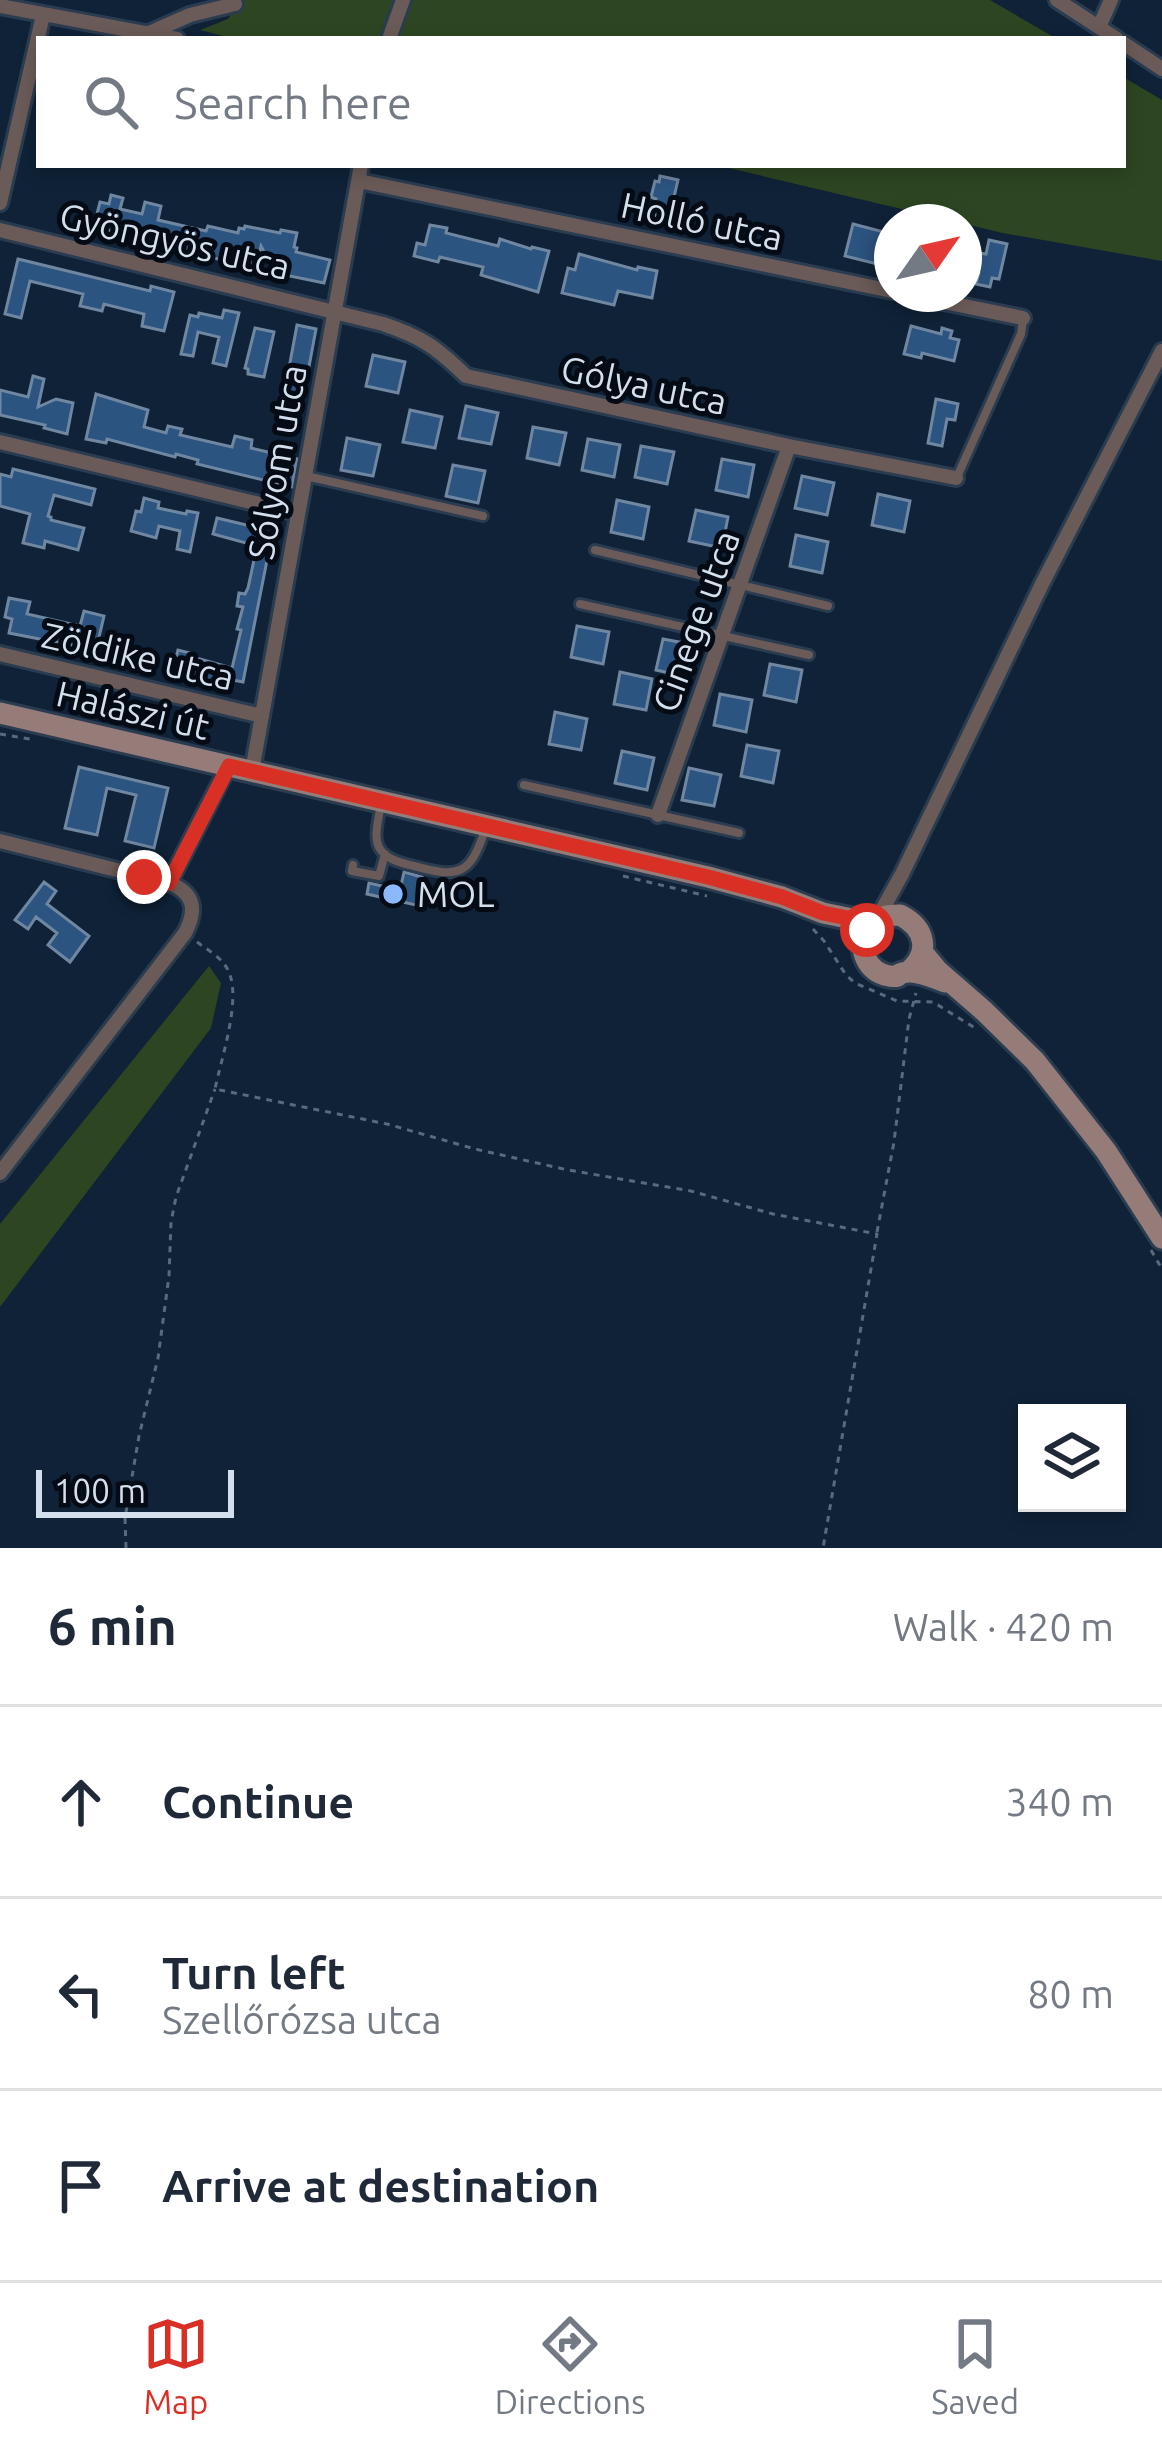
<!DOCTYPE html>
<html lang="en">
<head>
<meta charset="utf-8">
<style>
	:root { --surface:#fff; --page:#f6f6f7; --text:#1f2937; --muted:#747a83; --line:#e0e1e3; --accent:#d93025 }
	body { margin:0; font-family:Ubuntu,sans-serif; background:var(--page); color:var(--text) }
	.controls { position:absolute; right:36px; bottom:36px; display:grid; overflow:hidden; border-radius:0px; box-shadow:0 6px 18px #0003 }
	.controls button { width:108px; height:108px; display:grid; place-items:center; padding:0; border:0; border-bottom:3px solid var(--line); background:var(--surface); color:var(--text); font:60px sans-serif }
	.compass { position:absolute; left:874px; top:204px; width:108px; height:108px; border-radius:50%; background:var(--surface); box-shadow:0 6px 18px #0003; rotate:56deg }
	.scale { position:absolute; left:36px; bottom:30px; width:198px; box-sizing:border-box; padding-left:12px; border:6px solid #d3dfed; border-top:0; font-size:33px; line-height:42px; white-space:nowrap; color:#d3dfed; -webkit-text-stroke:9px #040b14; paint-order:stroke }
	.stop { position:absolute; width:36px; height:36px; margin:-27px; border:9px solid #d93025; border-radius:50%; background:#fff }
	.stop.end { background:#d93025; border-color:#fff; box-shadow:0 3px 12px #0008 }
	.list { margin:0; padding:0; list-style:none }
	h2 { display:flex; justify-content:space-between; align-items:center; height:156px; margin:0; padding:0 48px; font-size:51px }
	h2 small { font-size:39px; font-weight:400; color:var(--muted) }
	.list li { display:grid; grid-template-columns:78px 1fr auto; gap:36px; align-items:center; box-sizing:border-box; height:192px; padding:0 48px; border-top:3px solid var(--line) }
	.list b { display:block; font-size:45px; white-space:nowrap }
	.list p { margin:0; font-size:39px; white-space:nowrap; color:var(--muted) }
	.list em { font-size:39px; font-style:normal; color:var(--muted) }
	.icon { flex:none; width:66px; height:66px; fill:none; stroke:currentColor; stroke-width:2; stroke-linecap:round; stroke-linejoin:round }
	.map { position:relative; flex:none; width:1162px; height:1548px; overflow:hidden }
	.search { position:absolute; background:var(--surface); box-shadow:0 6px 18px #0003; left:36px; right:36px; top:36px; height:132px; display:flex; align-items:center; gap:30px; box-sizing:border-box; padding:0 42px; border-radius:0px; color:var(--muted); font-size:45px }
	.sheet { height:732px; background:var(--surface) }
	nav { display:flex; justify-content:space-around; align-items:center; box-sizing:border-box; height:168px; border-top:3px solid var(--line); background:var(--surface); font-size:33px; color:var(--muted) }
	nav a { display:grid; justify-items:center; gap:6px }
	nav .on { color:var(--accent) }
	.map>svg:first-child { display:block }
	.green { fill:#2d4621 }
	.building { fill:#2c5481; stroke:#7087a1; stroke-width:3 }
	.lines { fill:none; stroke-linecap:round; stroke-linejoin:round }
	.lane-casing { stroke:#2a3c50; stroke-width:14 }
	.street-casing { stroke:#2a3c50; stroke-width:20 }
	.secondary-casing { stroke:#2a3c50; stroke-width:27 }
	.path { stroke:#5a6a7d; stroke-width:3; stroke-dasharray:6 6; stroke-linecap:butt }
	.lane { stroke:#6b5b58; stroke-width:8 }
	.street { stroke:#6b5b58; stroke-width:14 }
	.secondary { stroke:#957c78; stroke-width:21 }
	.route { stroke:#d93025; stroke-width:15 }
	.poi-dot { fill:#8db9fc; stroke:#040b14; stroke-width:4.5 }
	.labels { text-anchor:middle; stroke-width:10; stroke-linejoin:round; paint-order:stroke }
	.street-label { font-size:36px; fill:#d3dfed; stroke:#040b14 }
	.poi-label { font-size:36px; fill:#d3dfed; stroke:#040b14; text-anchor:start }
</style>
</head>
<body>
<div class="map">
<svg width="1162" height="1548" viewBox="0 0 1162 1548">
	<rect width="100%" height="100%" fill="#0f2237"/>
	<path class="green" d="M240 0H990L1057 39H235L200 30 228 19Z
		M1123 77 1162 100V261L1003 233 716 165H1123Z
		M209 966 221 983 211 1028 0 1307V1224Z"/>
	<path class="building" d="M660 176 678 180 669 218 652 215 656 199 651 197 655 181 659 182Z
		M111 195 123 198 120 209 142 214 145 202 161 206 158 220 206 231 208 226 238 233 239 228 244 229 245 226 280 233 281 230 297 233 294 247 297 248 296 252 330 260 324 283 275 273 269 262 270 257H267L261 246 259 255 253 254 250 267 138 239 139 232 116 226 115 232 101 229 104 220 96 218 100 202 109 204Z
		M853 224 884 232 877 264 845 256Z
		M430 225 447 228 446 233 498 246 500 239 531 249 532 247 549 251 538 292 481 275 483 267 440 257 438 262 414 256 417 243 425 245Z
		M989 240 1007 244 999 279 992 278 990 287 976 284 979 273 975 272 979 253 986 254Z
		M579 254 637 270 638 267 657 271 652 298 618 291 614 305 562 293 568 268 575 270Z
		M18 259 150 291 151 286 174 292 164 331 142 326 144 314 104 304 102 311 80 306 83 294 30 281 21 318 5 314Z
		M224 310 239 313 226 366 213 363 219 337 198 332 193 356 181 354 190 315 198 317 199 313 222 318Z
		M297 325 316 329 305 388H302L300 396 287 393 286 384Z
		M911 326 941 334 942 328 952 331 950 338 959 340 954 361 922 353 921 358 904 354Z
		M255 328 274 332 264 377 248 374V369L245 368Z
		M373 355 405 362 398 393 366 386Z
		M33 376 44 379 38 407 56 399 73 403 67 434 44 428 45 425 0 415V390L28 397Z
		M96 394 148 410 144 427 166 433 168 426 182 429 180 435 232 447 235 436 252 440 251 448 297 459 292 487 197 464 198 460 176 454 175 457 107 439 106 443 86 439Z
		M936 399 958 404 955 420 947 419 942 446 928 443Z
		M466 406 498 413 491 444 459 438Z
		M410 410 442 417 435 448 403 442Z
		M533 427 566 433 559 465 527 458Z
		M347 438 380 445 373 476 341 470Z
		M588 439 620 445 614 477 582 470Z
		M641 446 674 452 667 484 635 477Z
		M722 459 754 465 748 497 716 490Z
		M453 465 485 471 478 503 446 496Z
		M13 469 95 489 91 505 54 495 48 516 51 517V520L84 528 78 550 45 541 44 548 23 543 30 514 0 506V474L11 477Z
		M802 476 834 483 827 515 795 508Z
		M878 494 910 501 904 532 872 525Z
		M144 498 159 502 158 508 186 514 187 511 198 513 190 552 177 549 180 531 159 526 156 538 131 531 136 511 141 512Z
		M617 500 649 507 643 539 611 532Z
		M696 510 728 517 722 548 689 541Z
		M217 518 255 527 254 531 272 535 243 682 227 679 225 685 173 669 178 650 190 653 189 656 232 668 241 630 237 629 243 607 237 606 239 593 245 594 248 588 257 546 213 534Z
		M796 535 828 542 822 573 790 566Z
		M9 598 30 602 27 614 80 626 84 611 104 616 96 650 9 633 12 619 5 617Z
		M577 626 609 632 603 664 571 657Z
		M663 639 695 645 688 677 656 670Z
		M770 664 802 670 796 702 764 695Z
		M620 672 652 679 646 710 614 704Z
		M720 694 752 700 746 732 714 725Z
		M555 712 587 719 581 750 549 744Z
		M747 745 779 751 773 783 741 776Z
		M622 751 654 758 647 790 615 783Z
		M79 767 168 788 154 848 125 841 136 795 107 788 97 835 65 828Z
		M689 768 721 775 714 806 682 800Z
		M404 872 422 877 416 905 367 894 369 883 400 890Z
		M44 882 56 891 47 904 89 936 70 962 48 945 57 933 36 917 28 929 15 920Z"/>
	<g class="lines">
		<g class="lane-casing">
			<path id="lane" d="M306 476 483 516
				M957 477 1021 334 1023 320
				M595 550 828 606
				M580 604 809 655
				M524 785 739 833
				M381 802C380 816 372 836 380 849 387 860 402 863 414 866 458 878 470 876 485 830
				M353 865 352 871 379 876 385 854"/>
		</g>
		<g class="street-casing">
			<path id="street" d="M1057 0 1117 39
				M0 6 177 39
				M1099 27 1111 0
				M147 34 190 15 235 4
				M389 39 403 0
				M1123 43 1162 69
				M359 181 892 291
				M0 203 43 15
				M0 230 383 324C422 337 436 347 466 376L789 446 956 478
				M905 294 1023 318
				M0 442 297 513
				M0 654 262 716
				M252 771 361 165
				M658 815 789 446
				M0 841 169 883C195 893 197 910 185 933L0 1173
				M169 883 229 765
				M877 919 902 874 1042 584 1162 351"/>
		</g>
		<g class="secondary-casing">
			<path id="secondary" d="M0 713 708 877 782 897 823 913 872 923
				M923 953 938 971 984 1011 1035 1061 1106 1151 1162 1238
				M908 972C931 953 926 928 900 915 886 915 873 917 867 931 857 949 867 972 889 976 905 978 891 974 908 972 920 971 934 978 945 982"/>
		</g>
		<path class="path" d="M0 734 30 739
			M623 876 707 896
			M813 929 824 941 846 975 855 983 897 1001 933 1002 975 1028
			M197 942C209 951 225 959 230 975 240 1004 221 1060 215 1089L387 1124 475 1149 568 1170 691 1191 773 1214 877 1234 823 1548
			M877 1232 894 1142 909 1019 916 993
			M1151 1250 1162 1269
			M126 1548 125 1518 139 1436 158 1358 169 1276 171 1222 176 1197 215 1089"/>
		<use href="#lane" class="lane"/>
		<use href="#street" class="street"/>
		<use href="#secondary" class="secondary"/>
	</g>
	<g class="lines">
		<path class="route" d="M144 877 169 883 229 766 708 877 782 897 823 913 872 923 867 930"/>
	</g>
	<circle class="poi-dot" cx="393" cy="894" r="12"/>
	<g class="labels">
		<g class="street-label">
			<text transform="translate(702 221) rotate(12)" y="13">Holló utca</text>
			<text transform="translate(175 241) rotate(13)" y="13">Gyöngyös utca</text>
			<text transform="translate(644 385) rotate(12)" y="13">Gólya utca</text>
			<text transform="translate(277 462) rotate(-80)" y="13">Sólyom utca</text>
			<text transform="translate(696 621) rotate(-70)" y="13">Cinege utca</text>
			<text transform="translate(138 656) rotate(13)" y="13">Zöldike utca</text>
			<text transform="translate(133 710) rotate(13)" y="13">Halászi út</text>
		</g>
		<g class="poi-label">
			<text x="417" y="907">MOL</text>
		</g>
	</g>
</svg>
<div class="controls">
<button><svg class="icon" aria-label="layers" viewBox="0 0 24 24"><path d="M12 4l9 5-9 5-9-5zM3 14l9 5 9-5"/></svg></button>
</div>
<svg class="compass" viewBox="-18 -18 36 36"><path d="M0-13l5 13h-10z" fill="#e53935"/><path d="M0 13l5-13h-10z" fill="#747a83"/></svg>
<div class="scale">100 m</div>
<div class="stop" style="left:867px;top:930px"></div>
<div class="stop end" style="left:144px;top:877px"></div>
<div class="search"><svg class="icon" aria-label="search" viewBox="0 0 24 24"><circle cx="10" cy="10" r="6"/><path d="M15 15l6 6"/></svg>Search here</div>
</div>
<section class="sheet">
<h2>6 min<small>Walk · 420 m</small></h2>
<ul class="list">
<li><svg class="icon" aria-label="ahead" viewBox="0 0 24 24"><path d="M12 20V5M6 11l6-6 6 6"/></svg><div><b>Continue</b></div><em>340 m</em></li>
<li><svg class="icon" aria-label="left" viewBox="0 0 24 24"><path d="M17 20v-9H6M10 6l-5 5 5 5"/></svg><div><b>Turn left</b><p>Szellőrózsa utca</p></div><em>80 m</em></li>
<li><svg class="icon" aria-label="arrive" viewBox="0 0 24 24"><path d="M6 21V4h12l-3 4 3 4H6"/></svg><div><b>Arrive at destination</b></div></li>
</ul>
</section>
<nav>
<a class="on"><svg class="icon" aria-label="map" viewBox="0 0 24 24"><path d="M3 6l6-2 6 2 6-2v14l-6 2-6-2-6 2zM9 4v14M15 6v14"/></svg>Map</a>
<a><svg class="icon" aria-label="directions" viewBox="0 0 24 24"><path d="M12 3l9 9-9 9-9-9zM9 14v-3h6M13 9l2 2-2 2"/></svg>Directions</a>
<a><svg class="icon" aria-label="saved" viewBox="0 0 24 24"><path d="M7 4h10v16l-5-4-5 4z"/></svg>Saved</a>
</nav>
</body>
</html>
